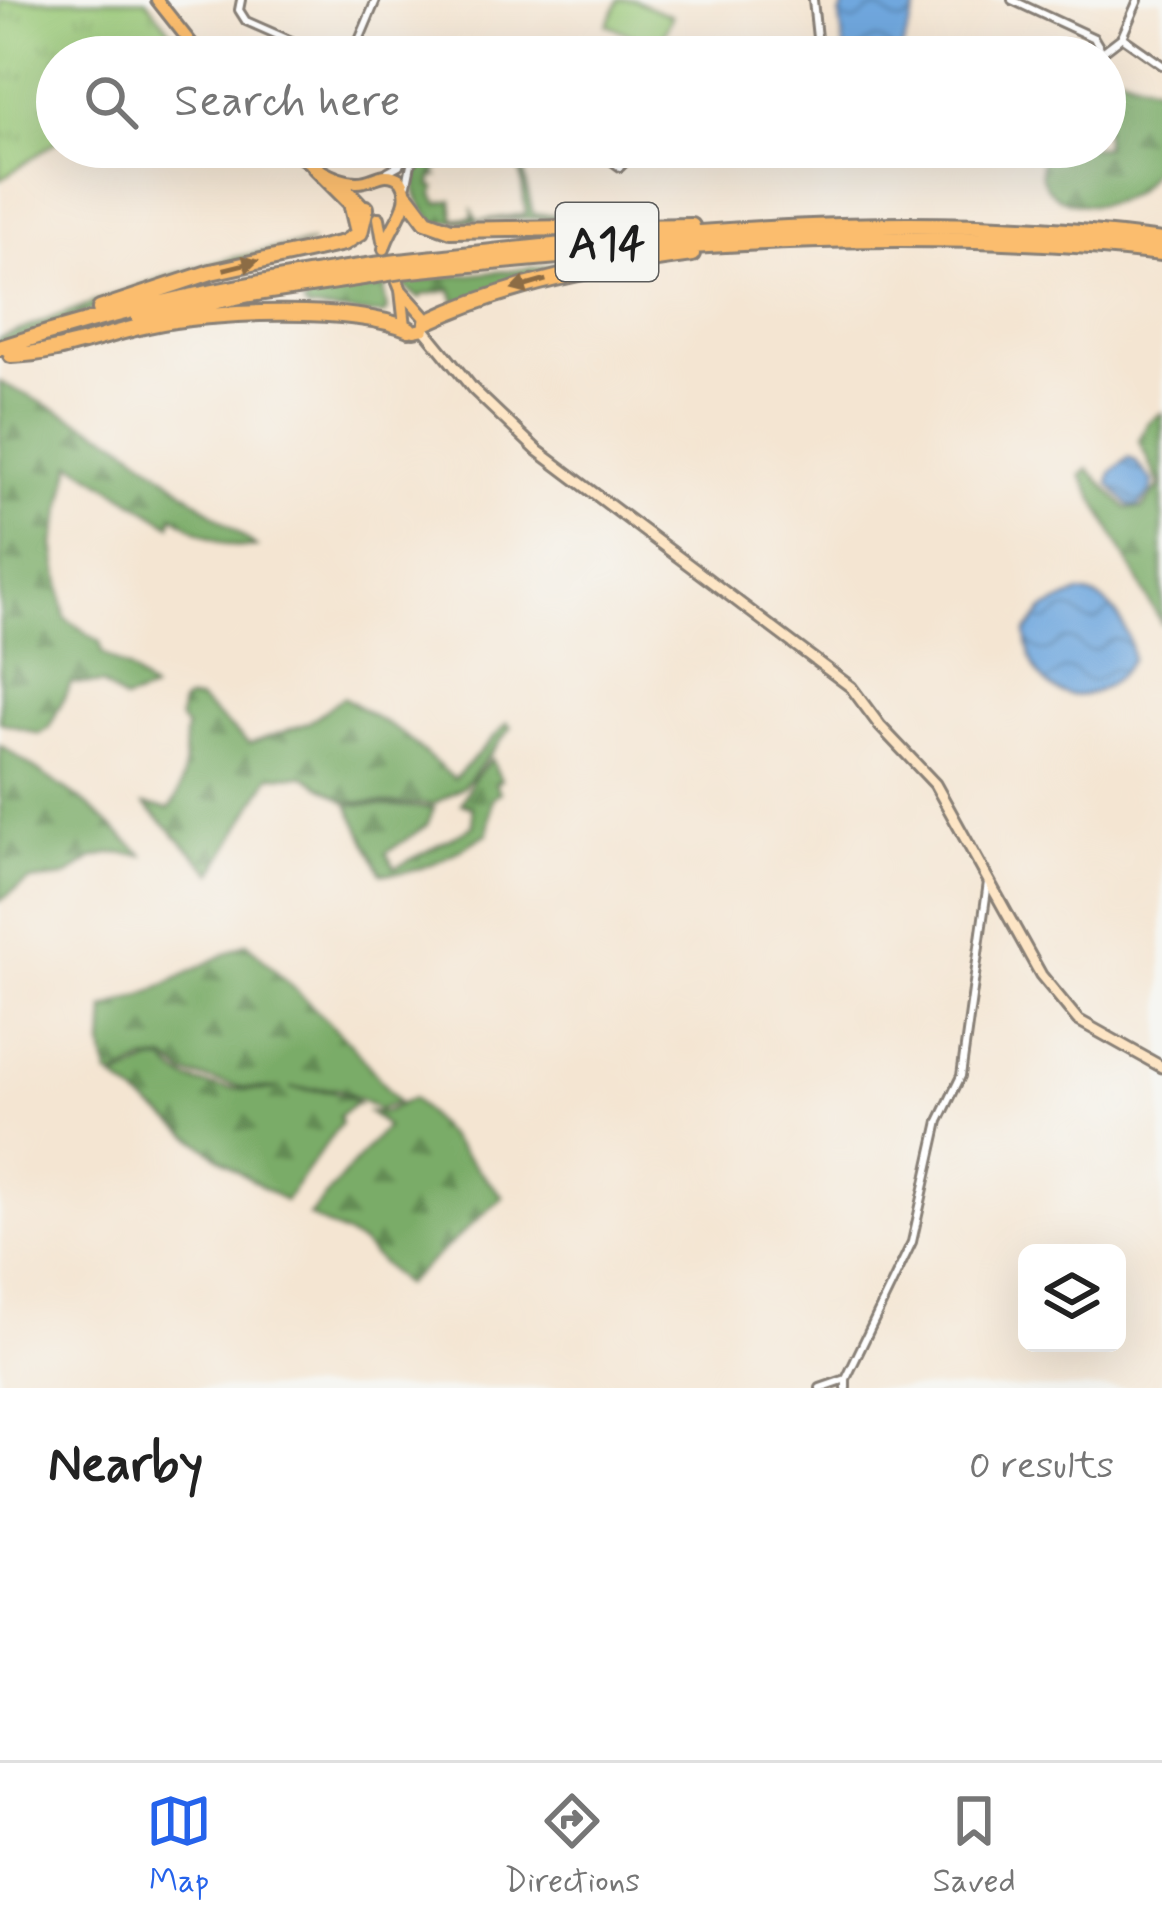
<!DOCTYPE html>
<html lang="en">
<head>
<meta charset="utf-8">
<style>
	:root { --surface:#fff; --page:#f6f6f6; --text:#222; --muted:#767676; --line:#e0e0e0; --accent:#2563eb }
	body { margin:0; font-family:Mynerve,sans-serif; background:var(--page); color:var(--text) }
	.controls { position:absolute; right:36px; bottom:36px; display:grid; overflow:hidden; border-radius:18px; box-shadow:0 12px 48px #0002 }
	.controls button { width:108px; height:108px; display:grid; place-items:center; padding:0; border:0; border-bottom:3px solid var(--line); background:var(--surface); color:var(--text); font:60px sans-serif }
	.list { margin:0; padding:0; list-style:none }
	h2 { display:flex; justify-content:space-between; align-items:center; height:156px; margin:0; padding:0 48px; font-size:51px }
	h2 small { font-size:39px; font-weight:400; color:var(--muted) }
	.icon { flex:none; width:66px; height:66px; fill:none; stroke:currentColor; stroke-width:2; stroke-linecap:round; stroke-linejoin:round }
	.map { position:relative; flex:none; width:1162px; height:1388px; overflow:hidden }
	.search { position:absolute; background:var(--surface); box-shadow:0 12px 48px #0002; left:36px; right:36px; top:36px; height:132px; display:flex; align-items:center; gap:30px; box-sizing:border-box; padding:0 42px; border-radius:66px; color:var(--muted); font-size:45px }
	.sheet { height:372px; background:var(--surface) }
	nav { display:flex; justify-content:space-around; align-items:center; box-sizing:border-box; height:168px; border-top:3px solid var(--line); background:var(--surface); font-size:33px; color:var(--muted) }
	nav a { display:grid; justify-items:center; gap:6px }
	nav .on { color:var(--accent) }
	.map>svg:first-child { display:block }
	.grass { fill:url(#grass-tufts); stroke:#5a724a; stroke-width:3 }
	.forest { fill:url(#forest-firs); stroke:#4b6442; stroke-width:3 }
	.garden { fill:#99c877; stroke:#5a724a; stroke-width:3 }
	.water { fill:url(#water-waves); stroke:#46627d; stroke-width:3 }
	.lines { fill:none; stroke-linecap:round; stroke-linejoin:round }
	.street-casing { stroke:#888077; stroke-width:12 }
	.secondary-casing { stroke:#888077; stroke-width:15 }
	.primary-casing { stroke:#888077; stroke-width:16 }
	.highway-casing { stroke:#888077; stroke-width:20 }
	.street { stroke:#fff; stroke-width:6 }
	.secondary { stroke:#fde5c5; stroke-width:9 }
	.primary { stroke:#fbbd6e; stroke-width:10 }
	.highway { stroke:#fbbd6e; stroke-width:14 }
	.highway-bridge-casing { stroke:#888077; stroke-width:20; stroke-linecap:butt }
	.highway-bridge { stroke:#fbbd6e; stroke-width:14 }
	.oneway { fill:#8c6c45 }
	.labels { text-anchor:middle; stroke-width:10; stroke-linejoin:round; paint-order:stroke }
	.shield { fill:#f6f6f2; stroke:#5d5d5c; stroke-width:3 }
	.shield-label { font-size:45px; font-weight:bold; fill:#1c1c1c }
</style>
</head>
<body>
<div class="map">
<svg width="1162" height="1388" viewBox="0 0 1162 1388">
	<defs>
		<pattern id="grass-tufts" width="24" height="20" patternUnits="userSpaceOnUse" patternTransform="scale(3)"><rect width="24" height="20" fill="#99c877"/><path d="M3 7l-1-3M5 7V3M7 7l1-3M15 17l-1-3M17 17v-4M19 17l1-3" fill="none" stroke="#83ab66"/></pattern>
		<pattern id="forest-firs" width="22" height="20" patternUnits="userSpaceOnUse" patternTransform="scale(3)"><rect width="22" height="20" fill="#7aac68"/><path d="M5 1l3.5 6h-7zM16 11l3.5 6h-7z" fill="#638b55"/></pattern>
		<pattern id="water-waves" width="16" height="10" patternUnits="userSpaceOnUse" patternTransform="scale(3)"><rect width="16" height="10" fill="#6fa7de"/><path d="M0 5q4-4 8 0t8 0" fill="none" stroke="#5a87b3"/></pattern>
	</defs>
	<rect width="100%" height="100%" fill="#f6f6f2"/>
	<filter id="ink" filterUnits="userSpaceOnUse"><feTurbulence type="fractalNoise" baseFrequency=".00833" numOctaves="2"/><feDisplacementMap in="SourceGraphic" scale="24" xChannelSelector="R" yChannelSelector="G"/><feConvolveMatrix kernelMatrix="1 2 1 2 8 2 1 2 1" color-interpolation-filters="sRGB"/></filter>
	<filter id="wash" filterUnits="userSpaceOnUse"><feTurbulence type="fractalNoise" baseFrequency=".004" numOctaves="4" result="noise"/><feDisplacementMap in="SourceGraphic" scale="48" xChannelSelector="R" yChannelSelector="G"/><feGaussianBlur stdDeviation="2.7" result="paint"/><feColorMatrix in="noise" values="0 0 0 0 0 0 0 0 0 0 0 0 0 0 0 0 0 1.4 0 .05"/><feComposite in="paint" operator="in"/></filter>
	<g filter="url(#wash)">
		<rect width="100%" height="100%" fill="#f4e5d2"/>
		<path class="grass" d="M0 0H146L177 39 178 46 150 57H57V141L0 180Z"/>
		<path class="forest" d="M1105 70 1162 89C1162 114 1162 142 1155 165 1129 229 1015 211 1046 147H1105Z
			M434 147H439L437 153 440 155 433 163 440 166 433 174 437 176 432 178 431 186 436 188 433 195 438 203 452 200 454 219 473 217V212L478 221 526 214 517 147 533 214 604 216 444 222 438 226C410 196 406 180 434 147Z
			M313 243 171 281 0 345V338C103 299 199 258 313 243Z
			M581 263 456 304 451 290 422 295 420 299 398 282Z
			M388 283 384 291 387 311 383 315 308 309 303 304 319 294Z
			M0 382 121 442 256 547C223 551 200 532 173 515L171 525 72 463 54 544 65 618 100 642 102 653 130 670 152 691 124 701 102 684 71 683 49 728 39 734 0 722Z
			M1162 413V625L1081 475 1088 469 1126 508 1142 509 1160 485 1139 441 1148 422Z
			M343 697 404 735 454 779 507 723 511 728 463 787 434 804 346 802 305 776 271 775 213 873 145 805 169 809C189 786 182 756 186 728L179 719 182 703 187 700H199L249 744 308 723Z
			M0 745 84 802 143 855 112 853 93 858 65 877 28 881 0 901Z
			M491 759 501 780 495 783 500 792 492 798 488 833C455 853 419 877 381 873L348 804 434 808 427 825 386 853 395 868 473 826 472 806 461 804 472 781Z
			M247 943 353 1046 398 1102 379 1109 339 1089 290 1088C313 1093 339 1085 360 1105L356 1103 339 1116 341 1123 285 1201 240 1173 115 1080 151 1062 163 1061C169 1064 173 1070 178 1074 197 1087 257 1094 276 1088H246L185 1074 166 1059 145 1061 114 1077 108 1075 103 1046 105 1008 148 993Z
			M413 1098 503 1197 404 1285 361 1243 309 1216 386 1126 369 1112H385Z"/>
		<path class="garden" d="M619 0H634L672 16 659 46 607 25Z"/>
		<path class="water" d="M846 0H919L899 57H845L840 16Z
			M1128 458 1135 461 1153 482 1151 491 1139 506 1129 505 1109 483 1111 473Z
			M1079 593C1112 595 1130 628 1132 659 1095 717 1031 704 1026 633L1043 610Z"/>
	</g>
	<g filter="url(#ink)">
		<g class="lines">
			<g class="street-casing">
				<path id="street" d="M241 0 239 10 246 21 328 57
					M813 0 819 57
					M1012 0 1094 38 1103 53
					M1122 37 1162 65
					M352 57 376 0
					M1096 57 1122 37 1138 0
					M616 147 609 159 620 167 627 160 624 147
					M388 171 399 165 414 147
					M407 184 411 164 424 147
					M820 1388 846 1379
					M846 1388V1379L912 1242 939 1121 961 1076 988 882"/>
			</g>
			<g class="secondary-casing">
				<path id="secondary" d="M424 329 473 389 538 451 851 687 880 726 935 784 1041 975 1078 1020 1162 1067"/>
			</g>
			<g class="primary-casing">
				<path id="primary" d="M157 0 202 57
					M287 147C306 161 331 181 356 182 375 183 382 167 401 180 416 204 390 224 384 249
					M339 180 367 210
					M379 218 383 241
					M393 270 401 290 405 326 414 331 424 329 426 318 401 290"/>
			</g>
			<g class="highway-casing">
				<path id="highway" d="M315 167 351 203 357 228
					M408 197 426 221 451 230 692 226
					M398 262C650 235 909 206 1162 241
					M401 271C655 245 908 224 1162 253
					M100 309 211 272 344 243 360 233 366 208
					M139 318 250 294 376 275
					M427 322C510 283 601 266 692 254
					M0 348C123 307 246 283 374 265
					M11 355C57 354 102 335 148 325 209 311 351 305 409 329"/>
			</g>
			<use href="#street" class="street"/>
			<use href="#secondary" class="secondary"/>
			<use href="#primary" class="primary"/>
			<use href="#highway" class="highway"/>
			<g class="highway-bridge-casing">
				<path id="highway-bridge" d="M374 265 398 262
					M376 275 401 271"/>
			</g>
			<use href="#highway-bridge" class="highway-bridge"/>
		</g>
		<defs><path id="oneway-solid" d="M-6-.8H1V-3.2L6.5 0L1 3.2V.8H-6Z" transform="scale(3)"/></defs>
		<g class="oneway">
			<use href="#oneway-solid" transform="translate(241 265) rotate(-14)"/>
			<use href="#oneway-solid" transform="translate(529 285) rotate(164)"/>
		</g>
	</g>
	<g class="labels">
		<rect class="shield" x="556" y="203" width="102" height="78" rx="9"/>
		<g class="shield-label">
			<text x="607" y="258">A14</text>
		</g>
	</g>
</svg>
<div class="controls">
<button><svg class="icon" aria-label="layers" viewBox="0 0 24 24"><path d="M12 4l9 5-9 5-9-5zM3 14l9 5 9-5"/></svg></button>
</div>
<div class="search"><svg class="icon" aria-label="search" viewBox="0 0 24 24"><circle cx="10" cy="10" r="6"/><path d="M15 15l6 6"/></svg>Search here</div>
</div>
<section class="sheet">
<h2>Nearby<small>0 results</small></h2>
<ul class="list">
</ul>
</section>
<nav>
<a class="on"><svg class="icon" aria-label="map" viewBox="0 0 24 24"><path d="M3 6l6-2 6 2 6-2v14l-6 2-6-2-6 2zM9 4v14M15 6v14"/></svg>Map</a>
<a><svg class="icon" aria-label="directions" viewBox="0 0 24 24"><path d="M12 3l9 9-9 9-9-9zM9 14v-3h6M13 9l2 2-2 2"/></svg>Directions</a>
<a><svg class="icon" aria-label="saved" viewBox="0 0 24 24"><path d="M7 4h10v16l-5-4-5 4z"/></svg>Saved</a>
</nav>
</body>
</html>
